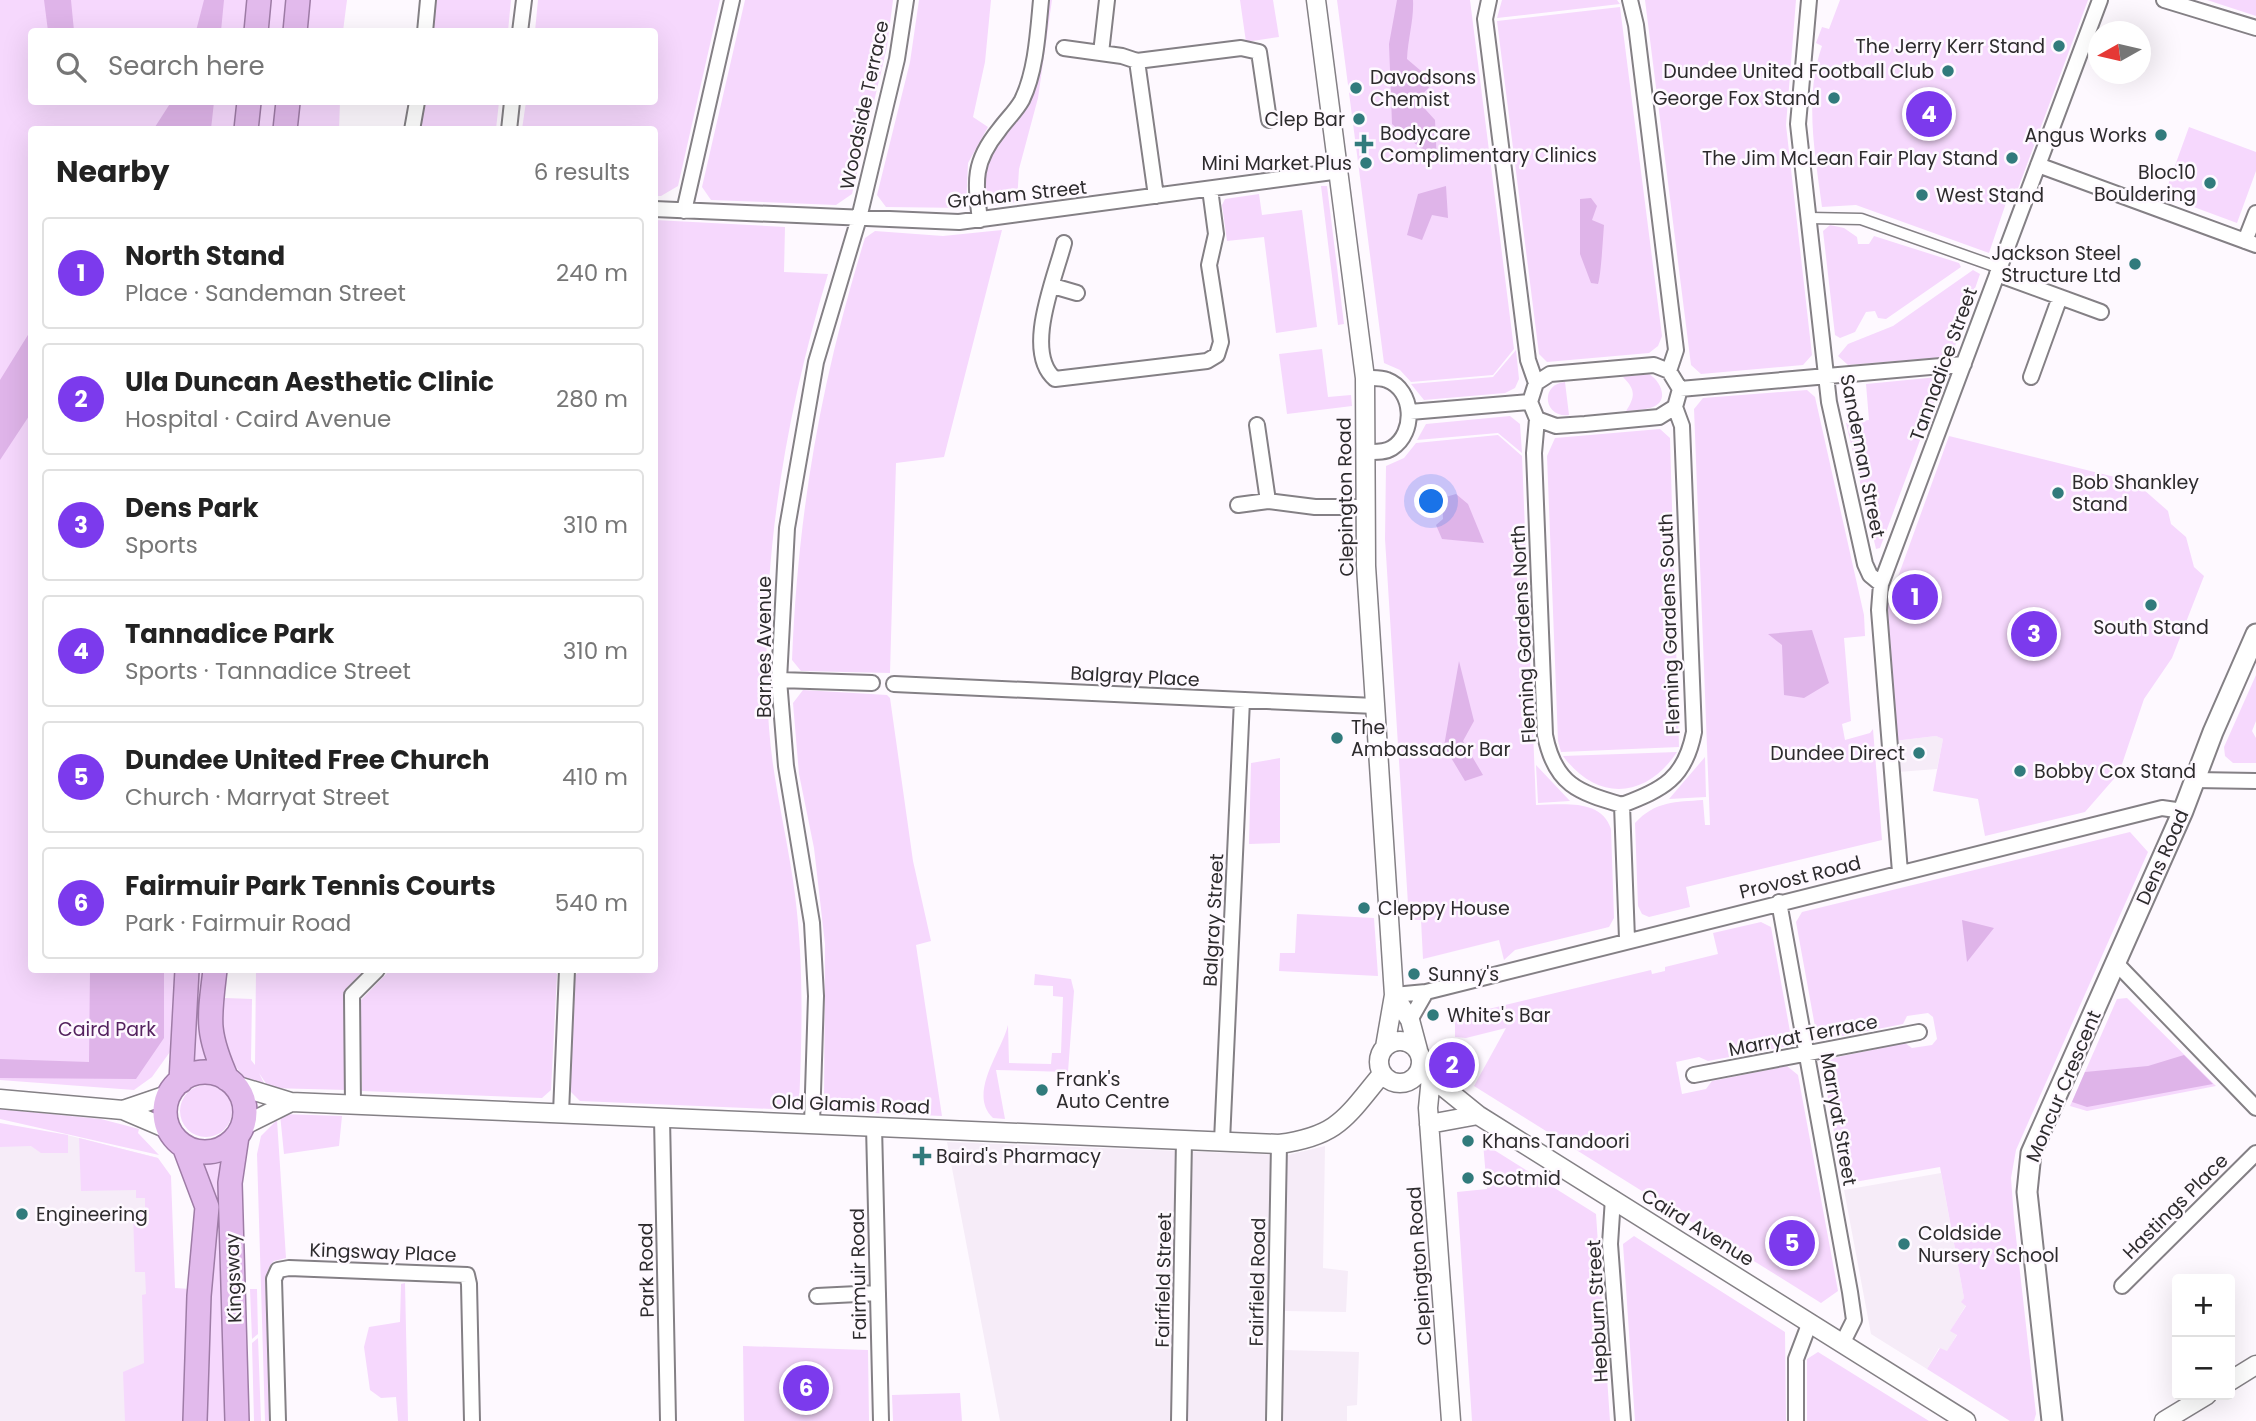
<!DOCTYPE html>
<html lang="en">
<head>
<meta charset="utf-8">
<style>
	:root { --surface:#fff; --page:#f6f6f6; --text:#222; --muted:#767676; --line:#e0e0e0; --accent:#7c3aed }
	body { margin:0; font-family:Poppins,sans-serif; background:var(--page); color:var(--text) }
	.controls { position:absolute; right:21px; bottom:21px; display:grid; overflow:hidden; border-radius:7px; box-shadow:0 7px 28px #0002 }
	.controls button { width:63px; height:63px; display:grid; place-items:center; padding:0; border:0; border-bottom:2px solid var(--line); background:var(--surface); color:var(--text); font:35px sans-serif }
	.compass { position:absolute; left:2088px; top:21px; width:63px; height:63px; border-radius:50%; background:var(--surface); box-shadow:0 7px 28px #0002; rotate:262deg }
	.you { position:absolute; left:1432px; top:502px; width:24px; height:24px; margin:-18px; border:5px solid #fff; border-radius:50%; background:#1a73e8; box-shadow:0 0 0 10px #1a73e833 }
	.badge { display:grid; place-items:center; width:46px; height:46px; border-radius:50%; background:var(--accent); color:#fff; font-size:23px; font-weight:700 }
	.pin { position:absolute; translate:-50% -50%; border:4px solid #fff; box-shadow:0 2px 7px #0006 }
	.list { margin:0; padding:0; list-style:none }
	h2 { display:flex; justify-content:space-between; align-items:center; height:91px; margin:0; padding:0 28px; font-size:30px }
	h2 small { font-size:23px; font-weight:400; color:var(--muted) }
	.list li { display:grid; grid-template-columns:46px 1fr auto; gap:21px; align-items:center; box-sizing:border-box; height:112px; margin:0 14px 14px; padding:0 14px; border:2px solid var(--line); border-radius:7px }
	.list b { display:block; font-size:26px; white-space:nowrap }
	.list p { margin:0; font-size:23px; white-space:nowrap; color:var(--muted) }
	.list em { font-size:23px; font-style:normal; color:var(--muted) }
	.icon { flex:none; width:38px; height:38px; fill:none; stroke:currentColor; stroke-width:2; stroke-linecap:round; stroke-linejoin:round }
	.map { position:relative; flex:none; width:2256px; height:1421px; overflow:hidden }
	.search { position:absolute; background:var(--surface); box-shadow:0 7px 28px #0002; left:28px; top:28px; width:630px; height:77px; display:flex; align-items:center; gap:18px; box-sizing:border-box; padding:0 24px; border-radius:7px; color:var(--muted); font-size:26px }
	.panel { position:absolute; background:var(--surface); box-shadow:0 7px 28px #0002; left:28px; top:126px; width:630px; height:847px; border-radius:7px }
	.map>svg:first-child { display:block }
	.built { fill:#f6ecf8 }
	.green { fill:#f6d8fd }
	.forest { fill:#dfb4e9 }
	.lines { fill:none; stroke-linecap:round; stroke-linejoin:round }
	.pedestrian-casing { stroke:#848085; stroke-width:13 }
	.minor-casing { stroke:#848085; stroke-width:18 }
	.tertiary-casing { stroke:#848085; stroke-width:21 }
	.secondary-casing { stroke:#848085; stroke-width:23 }
	.trunk-casing { stroke:#9e7ca6; stroke-width:26 }
	.pedestrian { stroke:#fff; stroke-width:10 }
	.minor { stroke:#fff; stroke-width:14 }
	.tertiary { stroke:#fff; stroke-width:18 }
	.secondary { stroke:#fff; stroke-width:19 }
	.trunk { stroke:#e2baec; stroke-width:23 }
	.poi-dot { fill:#317b7c; stroke:#fef9ff; stroke-width:2.5 }
	.labels { text-anchor:middle; stroke-width:5; stroke-linejoin:round; paint-order:stroke }
	.poi-label { font-size:19px; fill:#2d2b2d; stroke:#fef9ff; text-anchor:start }
	.street-label { font-size:19px; fill:#2d2b2d; stroke:#fef9ff }
	.park-label { font-size:19px; fill:#54225f; stroke:#fef9ff }
</style>
</head>
<body>
<div class="map">
<svg width="2256" height="1421" viewBox="0 0 2256 1421">
	<rect width="100%" height="100%" fill="#fef9ff"/>
	<path class="built" d="M1936 736 1943 739 1937 769 1898 772 1894 741Z
		M0 1127 67 1135 158 1158 167 1421H0Z
		M947 1142 1288 1155 1325 1146 1323 1268 1348 1271 1346 1312 1285 1311 1284 1350 1359 1352 1357 1405 1347 1406V1421H1000Z
		M1941 1173 1964 1298 1962 1302 1966 1305 1951 1330 1957 1334 1947 1352 1939 1348 1927 1369 1871 1334 1844 1190Z"/>
	<path class="green" d="M0 0H252L249 31 32 32V102H241L238 129 32 130V970H179L172 1049 152 1077 134 1090 0 1080Z
		M268 0H291L287 31 265 32Z
		M306 0H347L343 31 303 32Z
		M436 0H511L508 31H433Z
		M538 0H720L678 186 661 196H655L654 130 522 129 526 102H654V32L535 31Z
		M745 0H893L887 47 852 194 836 205 711 200 702 187Z
		M919 0H991L985 62 973 117 988 127 968 163 966 208 886 207 877 195 910 62Z
		M1047 0H1052L1038 98 1019 169 1017 202 993 206 987 195 984 196V161L1025 104Z
		M1240 0H1273L1279 37 1246 42Z
		M1337 0H1470L1514 349 1493 375 1411 382 1400 370 1384 363Z
		M1502 0H1617L1620 4 1497 18Z
		M1645 0H1796L1786 125 1812 355 1803 365 1701 374 1691 365Z
		M1840 0H2088L2013 202 2007 200 1989 253 1856 205 1822 207C1815 154 1804 97 1822 46L1816 43 1822 27 1829 29Z
		M2207 0H2256V16Z
		M1620 7 1662 336 1658 346 1649 353 1547 362 1539 354 1497 21Z
		M258 102H280L277 129 255 130Z
		M296 102H340L339 129 293 130Z
		M425 102H499L496 129 418 130Z
		M2189 127 2256 152V171L2237 223 2164 196Z
		M1321 186H1327L1344 324 1338 325Z
		M1259 194 1262 215 1302 210 1317 327 1276 333 1264 237 1227 241 1222 205 1225 199Z
		M655 220 785 227 784 272 828 274C784 419 758 575 769 728 773 784 788 839 795 895 804 965 802 1035 799 1106L795 1110 580 1101 570 1091 575 975 582 970H654Z
		M1830 225 1844 228 1857 237 1858 244H1869L1874 236 1959 263 1961 267 1886 319 1878 318 1875 311 1866 312 1855 332 1840 338 1835 335 1823 231Z
		M1002 230 944 457 896 463 890 673 801 671 792 660C798 511 821 380 865 238L875 231 943 236Z
		M1973 270 1980 274 1953 352 1945 357 1848 365 1838 356 1848 344 1893 326Z
		M1322 349 1328 397 1351 395 1352 406 1287 414 1279 354Z
		M1516 350 1519 379 1515 388 1505 393 1424 400 1411 384 1493 377Z
		M1649 374C1662 382 1670 403 1650 408 1642 410 1634 410 1626 411 1636 396 1635 389 1623 377Z
		M1938 377 1942 381 1880 548 1876 549 1846 423 1869 420 1866 384Z
		M1565 382 1569 415C1543 418 1540 384 1565 382Z
		M1807 390 1815 397 1864 615 1865 636 1844 638 1851 721 1842 724 1845 740 1870 733 1873 729 1882 840 1686 887 1690 907 1649 917 1642 914 1638 906 1635 823C1655 801 1676 802 1703 800L1705 825H1710L1694 409 1703 398Z
		M1510 416 1520 424 1522 453 1498 433 1417 440 1426 424Z
		M1660 429 1670 438 1679 747 1561 752 1558 741 1547 456 1555 438Z
		M1498 435 1522 456 1536 805C1562 805 1601 798 1611 829L1614 918 1609 927 1515 950 1504 960 1499 940 1423 959 1421 920H1409L1385 539 1386 466 1404 458 1416 443Z
		M1949 436 2135 482 2168 511 2171 524 2186 537 2194 567 2204 576 2172 658 2144 699 2119 773 2085 812 1985 836 1978 799 1933 791 1943 739 1936 736 1894 741 1886 610Z
		M2256 675V721L2252 731 2256 738V763H2233L2225 756 2224 747Z
		M803 690 887 695 890 698 913 861 931 941 916 945 942 1116 829 1111 824 1104 825 944 814 848 799 774 793 703Z
		M1677 752C1646 799 1597 802 1563 756Z
		M1705 757 1706 797 1669 799Z
		M1280 758V843L1249 844 1251 763Z
		M1536 765 1570 801 1538 803Z
		M2130 832 2148 852 2016 1150 2011 1178 2014 1219 2036 1414 2034 1421H2010L1927 1369 1940 1348 1947 1351 1957 1335 1950 1331 1966 1306 1961 1302 1964 1298 1940 1167 1843 1184 1823 1070 1828 1059 1905 1043 1912 1048 1932 1045 1937 1039 1933 1017 1928 1013 1907 1016 1903 1024 1827 1039 1816 1032 1796 922 1802 912Z
		M1297 914 1374 918 1378 976 1279 971 1280 953H1295Z
		M1761 922 1771 927 1791 1037 1784 1047 1708 1061 1699 1057 1676 1062 1682 1094 1706 1089 1712 1081 1787 1066 1798 1075 1838 1291 1821 1303 1474 1086 1506 1028 1466 1038 1455 1037V1017L1651 970 1652 974 1665 971V967L1718 954 1713 933Z
		M194 970H206C200 1004 194 1030 210 1063L191 1065Z
		M256 970H364L346 989 347 1090 269 1088 259 1073 267 1089C230 1079 218 1035 220 1002L225 998 252 999 251 1060 255 1065Z
		M390 970H552L557 974 551 1090 542 1098 362 1091 360 1001Z
		M1035 974 1071 979 1074 991 1068 1072 996 1070 1005 1119 993 1118C967 1094 1002 1051 1008 1025L1009 1063 1051 1064 1052 1053H1061L1063 997 1053 996V986L1034 985Z
		M2127 998 2216 1086 2087 1111 2070 1106 2117 999Z
		M180 1111a26 26 0 1 1 52 0a26 26 0 1 1-52 0Z
		M0 1109 101 1119 139 1129 138 1133 159 1155 0 1119Z
		M280 1114 342 1116 339 1146 284 1154Z
		M277 1120 286 1258 274 1261 269 1267 272 1421H265L257 1154 261 1136Z
		M0 1123 68 1135V1153H41L31 1146 0 1147Z
		M79 1138 158 1158 171 1176 175 1288 190 1289 189 1421H125L123 1372 144 1363 142 1295 146 1294 145 1272H135L133 1214 145 1213V1198H136V1190L81 1191Z
		M1483 1143 1596 1214 1610 1421H1472L1457 1192 1487 1189Z
		M225 1160 229 1421H204C205 1385 204 1349 206 1314 211 1255 231 1219 202 1162Z
		M1634 1236 1785 1332 1786 1421H1635L1623 1244Z
		M405 1283 408 1421H398L396 1397 381 1398 370 1390 364 1347 369 1327 400 1322 401 1284Z
		M250 1289H257L258 1334 252 1339Z
		M258 1338 261 1421H254L252 1343Z
		M743 1346 868 1350 869 1421H744Z
		M1818 1352 1929 1421H1807V1359Z
		M960 1393 962 1421H893L892 1395Z"/>
	<path class="forest" d="M44 0H71L74 31H48Z
		M204 0H224L221 31H196Z
		M1397 0H1413C1414 20 1408 38 1407 59L1434 82 1417 100 1435 120 1437 162 1392 124 1389 44Z
		M171 102H214L211 129H159L155 127Z
		M1446 186 1448 218 1432 215 1422 240 1407 235 1418 194Z
		M1591 198 1597 206 1592 220 1604 225C1603 237 1601 276 1598 284L1591 283 1580 254V199Z
		M31 330V413L0 460V380Z
		M1456 494 1468 504 1484 543 1442 539 1436 525 1443 519 1442 498Z
		M1812 630 1829 683 1804 698 1784 695 1782 645 1768 634Z
		M1459 661 1474 721 1463 741 1483 775 1465 781 1444 746Z
		M1962 920 1994 928 1967 962Z
		M90 970H164V1038L136 1079 0 1078V1059L89 1062Z
		M2184 1055 2213 1084 2087 1107 2072 1102 2085 1072 2148 1066Z"/>
	<g class="lines">
		<g class="pedestrian-casing">
			<path id="pedestrian" d="M1809 218 1861 219 2000 268"/>
		</g>
		<g class="minor-casing">
			<path id="minor" d="M1489 0 1485 19 1528 360 1536 383
				M1630 0 1636 25 1676 350 1669 371
				M1809 0 1798 124 1829 402 1865 564 1870 575 1881 584 1879 610 1900 872
				M2164 0 2256 28
				M425 32 428 0
				M520 32 524 0
				M1064 48 1122 56 1137 61 1241 48 1259 52 1269 120
				M1101 53 1107 0
				M1137 61 1156 196
				M412 130 417 102
				M509 130 512 102
				M2038 165 2256 245
				M654 209 959 222 1340 171
				M684 211 732 0
				M980 220C975 180 973 162 999 130 1006 120 1016 111 1022 100 1036 71 1038 32 1041 0
				M2245 241 2256 213
				M1064 243C1055 278 1023 352 1055 379L1207 361 1217 355 1221 342 1209 265 1216 234 1210 189
				M1997 274 2101 312
				M1053 286 1077 293
				M1654 365 1669 371 1680 389 1675 407 1659 417 1585 424 1556 426 1537 419 1530 402 1536 383 1550 374Z
				M2031 377 2060 297
				M1365 378C1372 378 1380 377 1387 380 1414 390 1416 433 1392 448 1384 453 1375 452 1366 452
				M1680 389 1964 364
				M1410 412 1530 402
				M1537 419 1534 453 1545 735C1555 785 1578 792 1622 805
				M1257 425 1268 501
				M1238 505 1268 501 1315 507H1365
				M1881 584 2100 0
				M779 680 872 683
				M894 684 1375 706
				M2195 780 2256 781
				M1622 805C1663 789 1685 779 1694 732L1682 426 1675 407
				M1622 805 1627 939
				M1779 902 1850 1292 1854 1320 1843 1342
				M2116 963 2256 1108
				M1394 995 1426 992 2162 808 2183 811
				M1410 1020 1426 992
				M1694 1075 1919 1032
				M353 1105 352 995 377 970
				M561 1113 567 970
				M662 1118 668 1421
				M812 1124 816 996 812 923 786 766 779 680 787 528 816 362 859 218 897 59 906 0
				M874 1126 881 1421
				M1222 1141 1242 700
				M1613 1198 1610 1244 1623 1421
				M2122 1286 2256 1153
				M817 1296 878 1293
				M278 1421 274 1279 278 1270 289 1268 467 1275 469 1284 472 1421
				M1179 1421 1184 1140
				M1274 1421 1279 1144
				M1796 1421V1359L1810 1322"/>
		</g>
		<g class="tertiary-casing">
			<path id="tertiary" d="M1316 0 1365 378 1366 566 1394 995 1385 1047
				M1394 995 1410 1020 1418 1050
				M1379 1062a21 21 0 1 1 42 0a21 21 0 1 1-42 0Z
				M1421 1059 1431 1077 1428 1108 1451 1421
				M1431 1077 1478 1115 1966 1421
				M235 1085 291 1102 1279 1144C1339 1136 1346 1117 1382 1074
				M0 1099 123 1110 170 1130
				M123 1110 170 1094
				M1429 1124 1478 1115
				M243 1126 291 1102
				M2230 1381 2256 1365
				M2164 1421 2207 1395"/>
		</g>
		<g class="secondary-casing">
			<path id="secondary" d="M2052 1421 2027 1192 2031 1153 2183 811 2213 732 2256 634"/>
		</g>
		<g class="trunk-casing">
			<path id="trunk" d="M256 32 259 0
				M295 32 298 0
				M246 130 249 102
				M285 130 288 102
				M215 970C209 1020 206 1032 227 1079
				M165 1112a40 40 0 1 1 80 0a40 40 0 1 1-80 0Z
				M181 1081 187 970
				M184 1146 207 1207 199 1296 195 1421
				M237 1421 230 1183 237 1136"/>
		</g>
		<use href="#pedestrian" class="pedestrian"/>
		<use href="#minor" class="minor"/>
		<use href="#tertiary" class="tertiary"/>
		<use href="#secondary" class="secondary"/>
		<use href="#trunk" class="trunk"/>
	</g>
	<g class="poi-dot">
		<circle cx="2059" cy="46" r="7"/>
		<circle cx="1948" cy="71" r="7"/>
		<circle cx="1356" cy="88" r="7"/>
		<circle cx="1834" cy="98" r="7"/>
		<circle cx="1359" cy="119" r="7"/>
		<circle cx="2161" cy="135" r="7"/>
		<path d="M1360.5 133.5h7v7h7v7h-7v7h-7v-7h-7v-7h7z"/>
		<circle cx="2012" cy="158" r="7"/>
		<circle cx="1366" cy="163" r="7"/>
		<circle cx="2210" cy="183" r="7"/>
		<circle cx="1922" cy="195" r="7"/>
		<circle cx="2135" cy="264" r="7"/>
		<circle cx="2058" cy="493" r="7"/>
		<circle cx="2151" cy="605" r="7"/>
		<circle cx="1337" cy="738" r="7"/>
		<circle cx="1919" cy="753" r="7"/>
		<circle cx="2020" cy="771" r="7"/>
		<circle cx="1364" cy="908" r="7"/>
		<circle cx="1414" cy="974" r="7"/>
		<circle cx="1433" cy="1015" r="7"/>
		<circle cx="1042" cy="1090" r="7"/>
		<circle cx="1468" cy="1141" r="7"/>
		<path d="M918.5 1145.5h7v7h7v7h-7v7h-7v-7h-7v-7h7z"/>
		<circle cx="1468" cy="1178" r="7"/>
		<circle cx="22" cy="1214" r="7"/>
		<circle cx="1904" cy="1244" r="7"/>
	</g>
	<g class="labels">
		<g class="poi-label">
			<text x="2045" y="53" text-anchor="end">The Jerry Kerr Stand</text>
			<text x="1934" y="78" text-anchor="end">Dundee United Football Club</text>
			<text x="1370" y="84">Davodsons<tspan x="1370" dy="22">Chemist</tspan></text>
			<text x="1820" y="105" text-anchor="end">George Fox Stand</text>
			<text x="1345" y="126" text-anchor="end">Clep Bar</text>
			<text x="1380" y="140">Bodycare<tspan x="1380" dy="22">Complimentary Clinics</tspan></text>
			<text x="2147" y="142" text-anchor="end">Angus Works</text>
			<text x="1998" y="165" text-anchor="end">The Jim McLean Fair Play Stand</text>
			<text x="1352" y="170" text-anchor="end">Mini Market Plus</text>
			<text x="2196" y="179" text-anchor="end">Bloc10<tspan x="2196" dy="22">Bouldering</tspan></text>
			<text x="1936" y="202">West Stand</text>
			<text x="2121" y="260" text-anchor="end">Jackson Steel<tspan x="2121" dy="22">Structure Ltd</tspan></text>
			<text x="2072" y="489">Bob Shankley<tspan x="2072" dy="22">Stand</tspan></text>
			<text x="2151" y="634" text-anchor="middle">South Stand</text>
			<text x="1351" y="734">The<tspan x="1351" dy="22">Ambassador Bar</tspan></text>
			<text x="1905" y="760" text-anchor="end">Dundee Direct</text>
			<text x="2034" y="778">Bobby Cox Stand</text>
			<text x="1378" y="915">Cleppy House</text>
			<text x="1428" y="981">Sunny's</text>
			<text x="1447" y="1022">White's Bar</text>
			<text x="1056" y="1086">Frank's<tspan x="1056" dy="22">Auto Centre</tspan></text>
			<text x="1482" y="1148">Khans Tandoori</text>
			<text x="936" y="1163">Baird's Pharmacy</text>
			<text x="1482" y="1185">Scotmid</text>
			<text x="36" y="1221">Engineering</text>
			<text x="1918" y="1240">Coldside<tspan x="1918" dy="22">Nursery School</tspan></text>
		</g>
		<g class="street-label">
			<text transform="translate(864 105) rotate(-78)" y="7">Woodside Terrace</text>
			<text transform="translate(1017 194) rotate(-6)" y="7">Graham Street</text>
			<text transform="translate(1943 364) rotate(-70)" y="7">Tannadice Street</text>
			<text transform="translate(1863 456) rotate(79)" y="7">Sandeman Street</text>
			<text transform="translate(1345 497) rotate(-91)" y="7">Clepington Road</text>
			<text transform="translate(1669 624) rotate(-92)" y="7">Fleming Gardens South</text>
			<text transform="translate(1523 634) rotate(-93)" y="7">Fleming Gardens North</text>
			<text transform="translate(764 647) rotate(-90)" y="7">Barnes Avenue</text>
			<text transform="translate(1135 676) rotate(3)" y="7">Balgray Place</text>
			<text transform="translate(2162 857) rotate(-66)" y="7">Dens Road</text>
			<text transform="translate(1800 877) rotate(-14)" y="7">Provost Road</text>
			<text transform="translate(1213 920) rotate(-87)" y="7">Balgray Street</text>
			<text transform="translate(1803 1035) rotate(-11)" y="7">Marryat Terrace</text>
			<text transform="translate(2063 1086) rotate(-67)" y="7">Moncur Crescent</text>
			<text transform="translate(851 1104) rotate(2)" y="7">Old Glamis Road</text>
			<text transform="translate(1839 1119) rotate(80)" y="7">Marryat Street</text>
			<text transform="translate(2175 1206) rotate(-45)" y="7">Hastings Place</text>
			<text transform="translate(1698 1227) rotate(32)" y="7">Caird Avenue</text>
			<text transform="translate(383 1252) rotate(2)" y="7">Kingsway Place</text>
			<text transform="translate(1419 1266) rotate(-94)" y="7">Clepington Road</text>
			<text transform="translate(646 1270) rotate(-91)" y="7">Park Road</text>
			<text transform="translate(858 1274) rotate(-91)" y="7">Fairmuir Road</text>
			<text transform="translate(233 1278) rotate(-92)" y="7">Kingsway</text>
			<text transform="translate(1163 1280) rotate(-89)" y="7">Fairfield Street</text>
			<text transform="translate(1257 1282) rotate(-89)" y="7">Fairfield Road</text>
			<text transform="translate(1597 1311) rotate(-93)" y="7">Hepburn Street</text>
		</g>
		<g class="park-label">
			<text x="107" y="1036">Caird Park</text>
		</g>
	</g>
</svg>
<div class="controls">
<button>+</button>
<button>−</button>
</div>
<svg class="compass" viewBox="-18 -18 36 36"><path d="M0-13l5 13h-10z" fill="#e53935"/><path d="M0 13l5-13h-10z" fill="#767676"/></svg>
<div class="you"></div>
<div class="pin badge" style="left:1915px;top:597px">1</div>
<div class="pin badge" style="left:1452px;top:1065px">2</div>
<div class="pin badge" style="left:2034px;top:634px">3</div>
<div class="pin badge" style="left:1929px;top:114px">4</div>
<div class="pin badge" style="left:1792px;top:1243px">5</div>
<div class="pin badge" style="left:806px;top:1388px">6</div>
<div class="search"><svg class="icon" aria-label="search" viewBox="0 0 24 24"><circle cx="10" cy="10" r="6"/><path d="M15 15l6 6"/></svg>Search here</div>
<section class="panel">
<h2>Nearby<small>6 results</small></h2>
<ul class="list">
<li><span class="badge">1</span><div><b>North Stand</b><p>Place · Sandeman Street</p></div><em>240 m</em></li>
<li><span class="badge">2</span><div><b>Ula Duncan Aesthetic Clinic</b><p>Hospital · Caird Avenue</p></div><em>280 m</em></li>
<li><span class="badge">3</span><div><b>Dens Park</b><p>Sports</p></div><em>310 m</em></li>
<li><span class="badge">4</span><div><b>Tannadice Park</b><p>Sports · Tannadice Street</p></div><em>310 m</em></li>
<li><span class="badge">5</span><div><b>Dundee United Free Church</b><p>Church · Marryat Street</p></div><em>410 m</em></li>
<li><span class="badge">6</span><div><b>Fairmuir Park Tennis Courts</b><p>Park · Fairmuir Road</p></div><em>540 m</em></li>
</ul>
</section>
</div>
</body>
</html>
